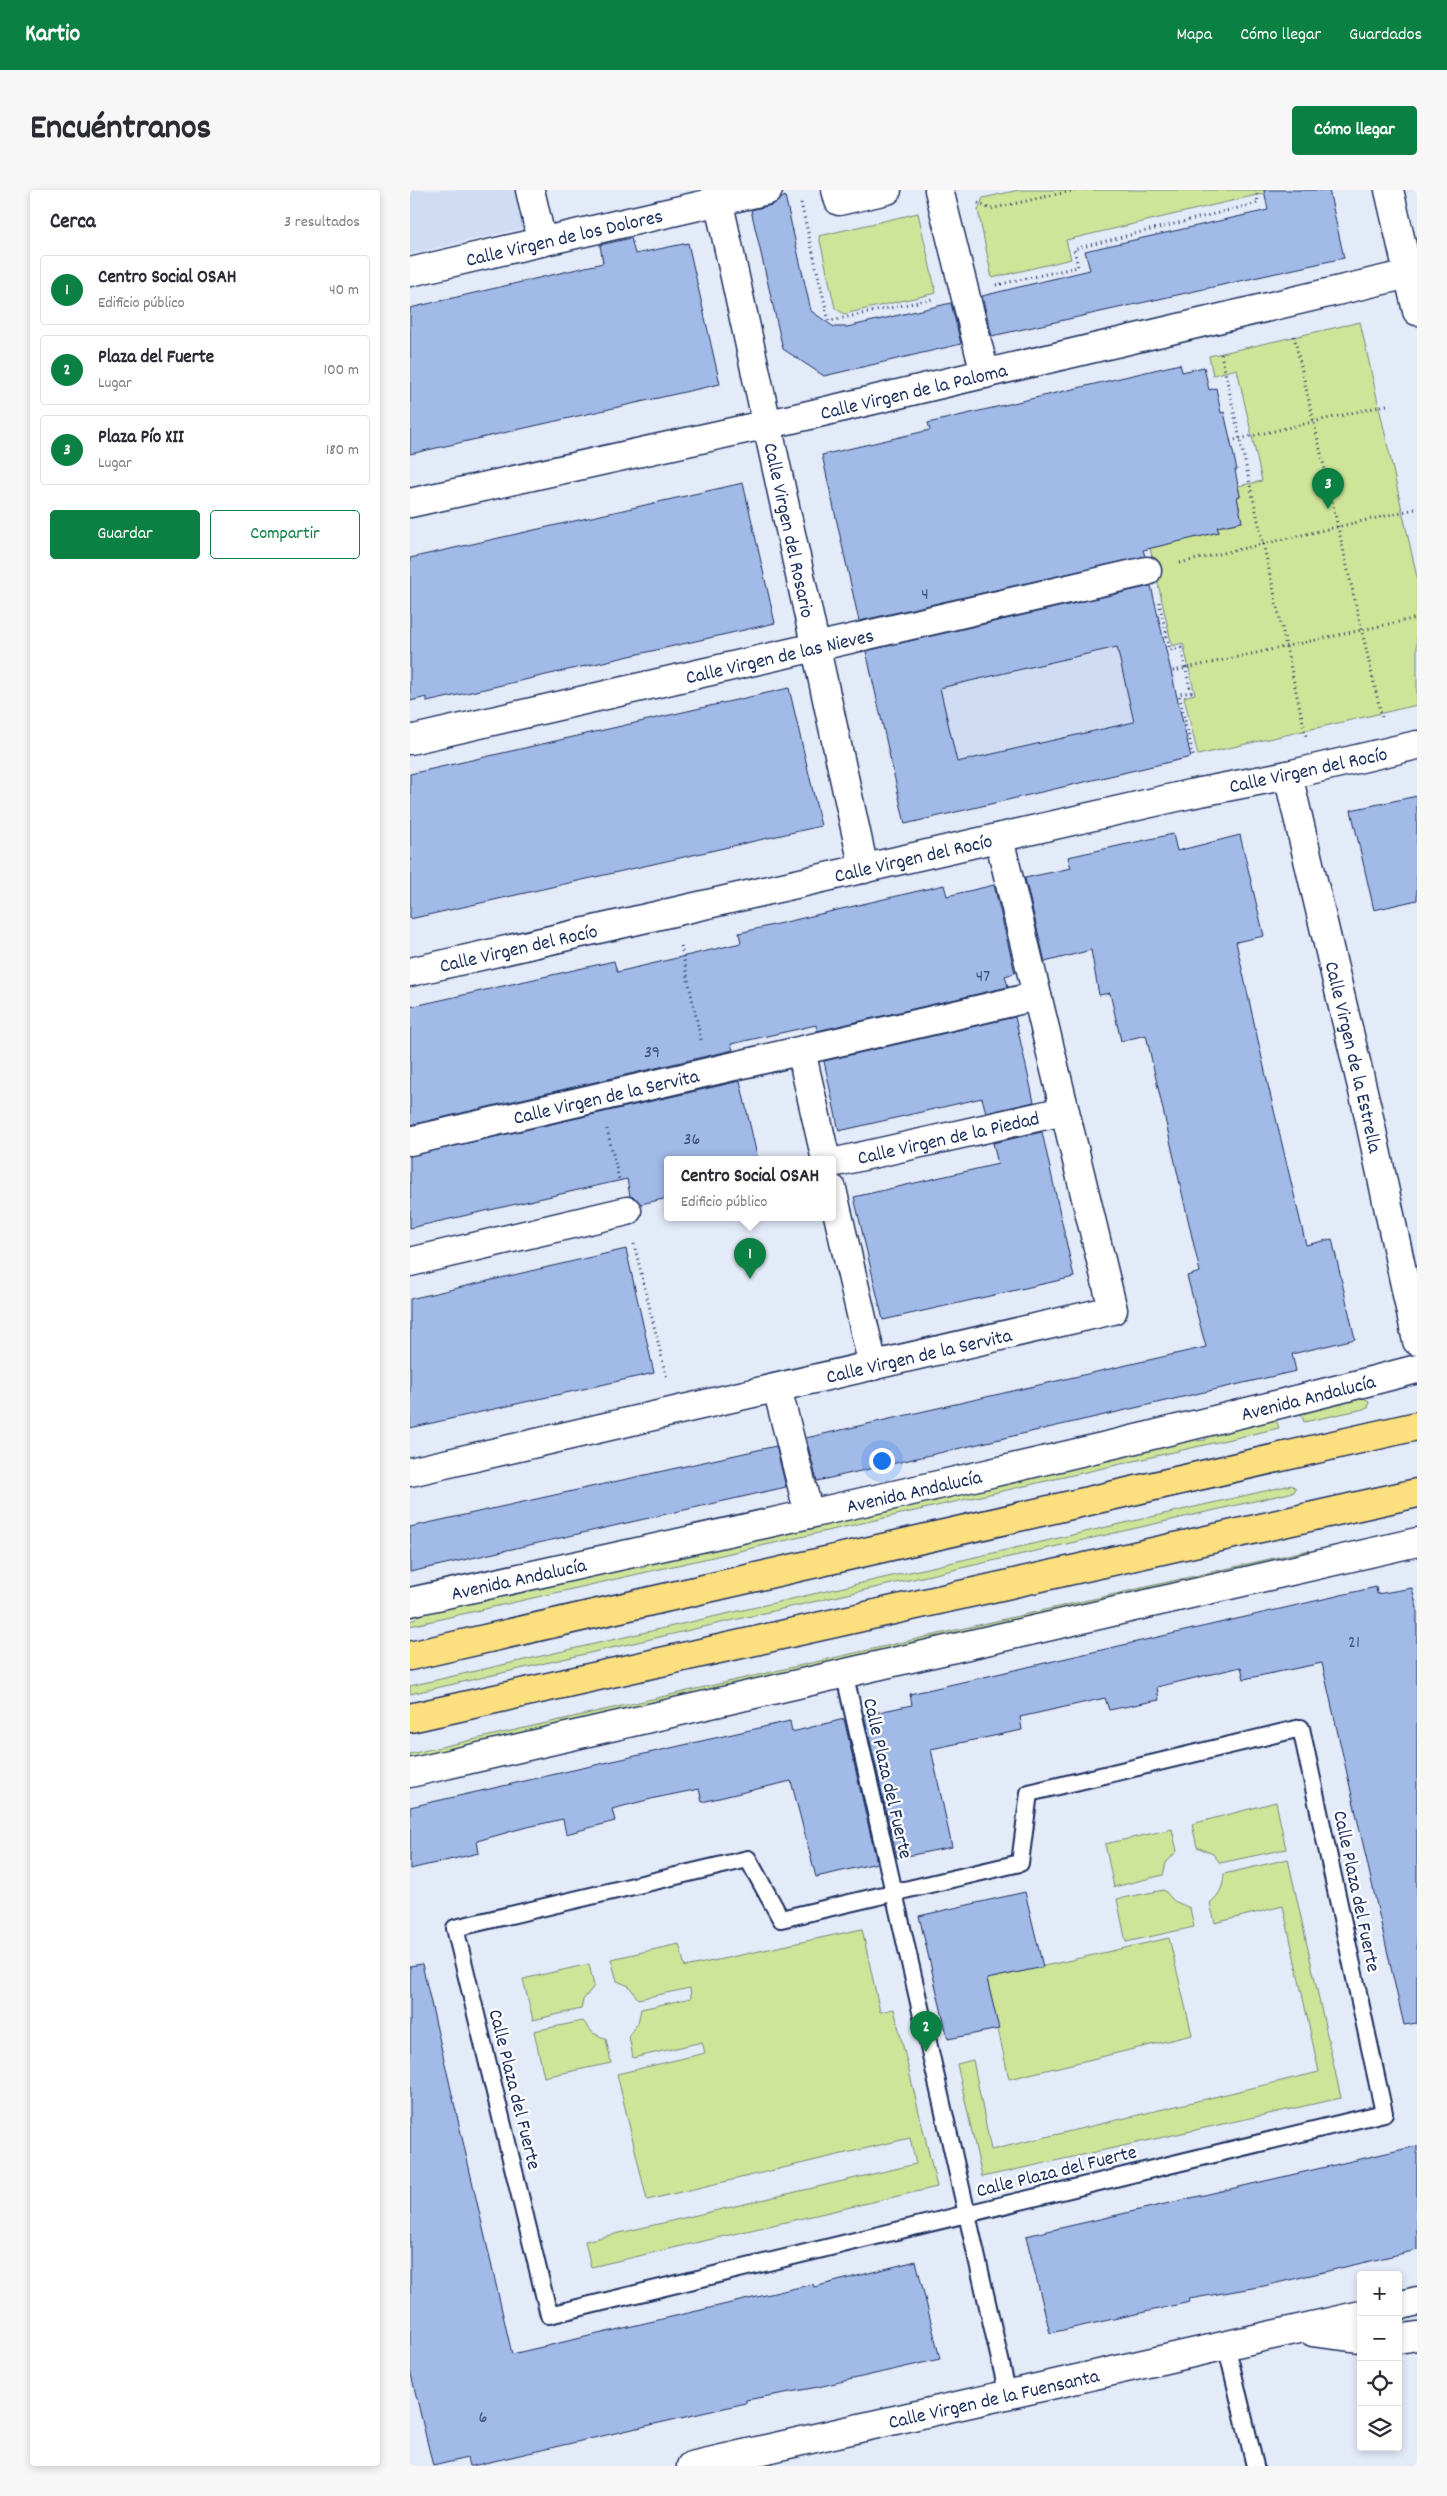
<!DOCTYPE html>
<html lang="es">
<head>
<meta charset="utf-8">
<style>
	:root { --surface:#fff; --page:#f7f7f7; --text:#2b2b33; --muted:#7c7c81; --line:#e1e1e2; --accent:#0b8043 }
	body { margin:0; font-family:Dekko,sans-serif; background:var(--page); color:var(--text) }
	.controls { position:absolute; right:15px; bottom:15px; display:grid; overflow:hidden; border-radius:5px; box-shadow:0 2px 8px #0003 }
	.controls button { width:45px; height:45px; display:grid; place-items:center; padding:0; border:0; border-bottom:1px solid var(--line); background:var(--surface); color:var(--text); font:25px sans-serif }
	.you { position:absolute; left:471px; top:1270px; width:18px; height:18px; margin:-12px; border:4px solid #fff; border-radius:50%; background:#1a73e8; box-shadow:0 0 0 8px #1a73e833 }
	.badge { display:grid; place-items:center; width:32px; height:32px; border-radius:50%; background:var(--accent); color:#fff; font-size:16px; font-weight:700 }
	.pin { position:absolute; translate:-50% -41px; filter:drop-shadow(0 1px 2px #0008) }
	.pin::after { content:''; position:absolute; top:26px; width:18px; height:15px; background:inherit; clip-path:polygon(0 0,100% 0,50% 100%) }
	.popup { position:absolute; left:254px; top:966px; width:172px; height:65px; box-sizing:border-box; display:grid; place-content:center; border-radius:5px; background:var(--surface); filter:drop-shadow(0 1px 4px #0005); font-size:16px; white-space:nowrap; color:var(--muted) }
	.popup b { font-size:19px; color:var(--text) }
	.popup::after { content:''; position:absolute; left:50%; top:100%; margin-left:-10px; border:10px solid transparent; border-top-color:var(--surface) }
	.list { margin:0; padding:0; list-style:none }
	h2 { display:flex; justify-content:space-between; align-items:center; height:65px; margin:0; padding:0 20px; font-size:21px }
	h2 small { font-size:16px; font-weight:400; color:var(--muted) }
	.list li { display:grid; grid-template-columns:32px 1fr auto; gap:15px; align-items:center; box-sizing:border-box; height:70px; margin:0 10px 10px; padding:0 10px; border:1px solid var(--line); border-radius:5px }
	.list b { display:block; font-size:19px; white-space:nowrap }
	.list p { margin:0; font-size:16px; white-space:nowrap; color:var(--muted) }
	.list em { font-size:16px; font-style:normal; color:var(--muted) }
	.actions { display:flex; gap:10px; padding:15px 20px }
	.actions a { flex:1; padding:11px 0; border:1px solid var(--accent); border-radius:5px; text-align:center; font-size:18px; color:var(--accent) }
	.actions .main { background:var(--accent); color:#fff }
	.icon { flex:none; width:28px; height:28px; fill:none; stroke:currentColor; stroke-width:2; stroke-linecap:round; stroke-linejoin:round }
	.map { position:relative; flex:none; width:1007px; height:2276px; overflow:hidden; border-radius:5px }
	header { display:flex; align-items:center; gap:30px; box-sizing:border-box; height:70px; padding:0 25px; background:var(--accent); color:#fff }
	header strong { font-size:24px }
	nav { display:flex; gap:28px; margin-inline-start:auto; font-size:18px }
	.intro { display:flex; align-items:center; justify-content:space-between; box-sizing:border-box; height:120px; padding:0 30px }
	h1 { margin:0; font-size:35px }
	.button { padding:12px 22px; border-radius:5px; background:var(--accent); color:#fff; font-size:18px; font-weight:700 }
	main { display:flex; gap:30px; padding:0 30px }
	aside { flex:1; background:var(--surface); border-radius:5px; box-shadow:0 2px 8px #0003 }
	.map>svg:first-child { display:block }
	.built { fill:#d0dcf3 }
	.green { fill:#cee499; stroke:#748a7c }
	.building { fill:#a2bae8; stroke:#1b2f5e; fill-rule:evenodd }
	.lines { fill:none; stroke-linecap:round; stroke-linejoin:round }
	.service-casing { stroke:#1b2f5e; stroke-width:20 }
	.minor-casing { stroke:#1b2f5e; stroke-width:31 }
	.tertiary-casing { stroke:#1b2f5e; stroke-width:31 }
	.secondary-casing { stroke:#1b2f5e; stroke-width:31 }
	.primary-casing { stroke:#1b2f5e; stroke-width:31 }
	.path { stroke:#1b2f5e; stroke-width:3; stroke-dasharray:1 4; stroke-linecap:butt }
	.service { stroke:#fff; stroke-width:16 }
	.minor { stroke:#fff; stroke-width:28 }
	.tertiary { stroke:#fff; stroke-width:28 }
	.secondary { stroke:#fff; stroke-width:28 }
	.primary { stroke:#fce080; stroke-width:28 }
	.labels { text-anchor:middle; stroke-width:4.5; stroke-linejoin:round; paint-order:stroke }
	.number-label { font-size:18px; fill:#3d5280 }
	.street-label { font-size:20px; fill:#1b2f5e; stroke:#fff }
</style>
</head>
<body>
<header>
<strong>Kartio</strong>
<nav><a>Mapa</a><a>Cómo llegar</a><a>Guardados</a></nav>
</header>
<div class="intro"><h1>Encuéntranos</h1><a class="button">Cómo llegar</a></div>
<main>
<aside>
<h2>Cerca<small>3 resultados</small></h2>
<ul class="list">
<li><span class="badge">1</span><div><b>Centro Social OSAH</b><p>Edificio público</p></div><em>40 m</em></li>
<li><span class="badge">2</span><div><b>Plaza del Fuerte</b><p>Lugar</p></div><em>100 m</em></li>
<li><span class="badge">3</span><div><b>Plaza Pío XII</b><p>Lugar</p></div><em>180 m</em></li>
</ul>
<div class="actions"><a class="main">Guardar</a><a>Compartir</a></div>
</aside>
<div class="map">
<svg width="1007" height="2276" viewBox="0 0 1007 2276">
	<rect width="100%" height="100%" fill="#e3eaf8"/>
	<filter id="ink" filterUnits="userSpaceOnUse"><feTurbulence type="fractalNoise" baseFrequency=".02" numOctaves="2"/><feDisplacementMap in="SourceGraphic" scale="10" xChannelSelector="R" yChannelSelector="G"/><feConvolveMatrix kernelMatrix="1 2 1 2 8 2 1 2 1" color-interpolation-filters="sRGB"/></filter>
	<g filter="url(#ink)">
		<path class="built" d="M0 0H105L114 38 0 64Z
			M742 399 758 471 761 472 766 493 764 495 781 567 495 634 502 453Z"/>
		<path class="green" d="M609 0H854L855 3 656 50 661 69 582 88 568 20 573 8Z
			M508 23 526 103 434 124 425 118 409 46Z
			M950 132 1007 387V515L788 565 774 507 785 504 773 453 762 456 740 358 808 342 807 337 832 332 827 307 830 306 828 296 852 291 827 179 803 185 799 166Z
			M952 1207 959 1211 958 1218 894 1232 890 1221Z
			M865 1227 869 1238 0 1436V1431L6 1429 4 1423 228 1372 230 1378 236 1377 235 1371 518 1306 520 1312 527 1311 526 1304 786 1245 788 1251 796 1250 793 1243Z
			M881 1295 886 1298 884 1302 0 1504V1496Z
			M899 1360 902 1371 0 1576V1564Z
			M866 1612 876 1659 810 1673 803 1664 787 1657 782 1634Z
			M762 1639 767 1661 756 1673 753 1685 704 1697 695 1654Z
			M878 1669 931 1908 572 1987 547 1874 563 1870 581 1960 909 1882 873 1716 805 1733 800 1713C810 1704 813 1698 814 1684Z
			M754 1700 764 1711 780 1718 784 1737 716 1752 707 1709Z
			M452 1739 470 1822 484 1819 527 1997 181 2077 175 2051 506 1974 500 1948 237 2010 207 1884 295 1863 292 1852 223 1868 219 1845 228 1833 231 1819 281 1808 280 1798 228 1809 219 1796 207 1791 201 1769 269 1754 275 1777Z
			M759 1748 782 1845 599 1889 577 1789Z
			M179 1774 184 1796 173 1810 171 1819 123 1830 113 1789Z
			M173 1831 183 1843 196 1849 201 1873 134 1887 124 1841Z"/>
		<path class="building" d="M854 0H919L934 68 582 146 572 106 680 80 675 61 858 20Z
			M375 6 401 121 424 137H437L541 113 551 154 414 186 373 159 341 20 362 15Z
			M221 48 225 64 278 53 310 194 0 264V118L193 73 190 55Z
			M770 174 772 182 794 177 799 200 806 198 811 223 814 222 827 280H825L830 306 827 307 832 332 807 337 809 342 733 360 735 366 449 431 412 265 520 240 518 233Z
			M333 293 365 433 17 512V507L0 511V368Z
			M741 396 781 567 495 634 456 461ZM707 457 724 532 547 572 530 498Z
			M379 498 411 636 0 729V584Z
			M1007 606V710L964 720 941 620Z
			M763 644 767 661 830 645 854 746 826 752 858 895 896 1055 922 1049 945 1149 882 1164 886 1181 407 1291 396 1248 796 1157 777 1086 790 1082 736 845 711 851 700 803 689 805 681 760 635 772 615 688 661 678 658 667Z
			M534 695 537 706 584 695 605 783 595 786 598 797 407 841 406 835 321 854 323 860 0 935V817L204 771 207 782 331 753 329 743Z
			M605 827 624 912 576 923 572 908 429 941 414 871Z
			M330 891 348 970H258V1008L231 1014 220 1006 217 989 0 1038V966Z
			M632 942 664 1087 473 1130 444 1007 588 974 583 953Z
			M216 1059 244 1183 0 1238V1109Z
			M366 1256 376 1297 0 1382V1337Z
			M966 1397 967 1404 1002 1398 1007 1418V1833L994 1835 912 1473 834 1489 831 1477 747 1497 749 1510 699 1520 695 1508 610 1527 612 1540 521 1559 542 1657 487 1668 454 1525 502 1515 500 1504Z
			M434 1529 467 1673 406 1687 381 1591 292 1612 289 1599 245 1608 202 1619 205 1631 156 1644 153 1629 113 1638 67 1651 69 1663 0 1679V1617L380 1531 382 1542Z
			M615 1702 633 1777 577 1789 589 1839 538 1849 509 1726Z
			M12 1774 102 2164 403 2094 404 2097 506 2071 530 2169 408 2197 336 2210V2213L62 2276H59L57 2268 23 2276 0 2180V1776Z
			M1007 1956V2060L854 2096 779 2109 780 2112 640 2143 616 2046Z"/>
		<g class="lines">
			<g class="service-casing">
				<path id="service" d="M434 1482 598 2205
					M891 1538 974 1923 139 2125 45 1738 338 1669 371 1729 610 1673 619 1603Z
					M816 2154 845 2276"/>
			</g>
			<g class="minor-casing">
				<g id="minor">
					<path d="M120 0 132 52"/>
					<path id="s1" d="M306 0 454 679"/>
					<path d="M426 0 429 11 477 0"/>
					<path d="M529 0 575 184"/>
					<path id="s2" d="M0 82 358 0"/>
					<path id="s3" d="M0 313 395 226 1007 82"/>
					<path id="s4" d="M0 550 737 381"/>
					<path id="s5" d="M0 782 780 604 878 585"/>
					<path d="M391 861 416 970"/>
					<path id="s6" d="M0 951 627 806"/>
					<path id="s7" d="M422 973 654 921"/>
					<path d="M422 999 463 1176"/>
					<path d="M0 1072 217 1021"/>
					<path d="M367 1198 399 1324"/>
					<path id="s8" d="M0 1282 703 1120 589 648"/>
					<path id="s9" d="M0 1412C336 1338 674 1266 1007 1179"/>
					<path d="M0 1583 1007 1352"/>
				</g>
			</g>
			<g class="tertiary-casing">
				<g id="tertiary">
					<path d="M979 0 1007 121"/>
					<path id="s10" d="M1007 555 878 585 957 918 1007 1151"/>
				</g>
			</g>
			<g class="secondary-casing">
				<g id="secondary">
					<path d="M988 2116 1007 2111"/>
					<path d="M903 2142 951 2148"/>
					<path d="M988 2149 1007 2146"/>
					<path id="s11" d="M281 2276 951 2125"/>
				</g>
			</g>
			<g class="primary-casing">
				<path id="primary" d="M0 1466 1007 1236
					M0 1528 1007 1303"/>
			</g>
			<path class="path" d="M391 13 419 131 522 109
				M568 13 580 19 666 0
				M586 95 668 77 664 59 848 13 846 0
				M884 146 972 528
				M811 164 896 546
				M820 251 981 214
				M770 373 1005 319
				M749 412 760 460 771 458 781 502 769 504 784 569
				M763 481 1007 428
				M271 756 291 850
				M197 939 209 989
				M224 1054 257 1189"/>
			<use href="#service" class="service"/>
			<use href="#minor" class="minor"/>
			<use href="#tertiary" class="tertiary"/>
			<use href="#secondary" class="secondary"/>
			<use href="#primary" class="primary"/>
		</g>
	</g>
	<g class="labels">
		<g class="number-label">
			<text x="515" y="409">4</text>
			<text x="573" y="791">47</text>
			<text x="242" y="867">39</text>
			<text x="282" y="954">36</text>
			<text x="944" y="1457">21</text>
			<text x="73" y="2232">6</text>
		</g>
		<g class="street-label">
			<text dy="7" stroke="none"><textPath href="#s2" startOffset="158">Calle Virgen de los Dolores</textPath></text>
			<text dy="7" stroke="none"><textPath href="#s3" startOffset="516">Calle Virgen de la Paloma</textPath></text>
			<text dy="7" stroke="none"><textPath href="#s1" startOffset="348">Calle Virgen del Rosario</textPath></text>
			<text dy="7" stroke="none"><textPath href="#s4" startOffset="379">Calle Virgen de las Nieves</textPath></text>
			<text transform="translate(898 579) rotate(-12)" y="7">Calle Virgen del Rocío</text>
			<text dy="7" stroke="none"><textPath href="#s5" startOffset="516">Calle Virgen del Rocío</textPath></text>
			<text dy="7" stroke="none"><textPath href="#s5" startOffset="111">Calle Virgen del Rocío</textPath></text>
			<text dy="7" stroke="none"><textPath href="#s10" startOffset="422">Calle Virgen de la Estrella</textPath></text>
			<text dy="7" stroke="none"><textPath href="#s6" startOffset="201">Calle Virgen de la Servita</textPath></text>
			<text dy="7" stroke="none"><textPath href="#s7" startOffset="119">Calle Virgen de la Piedad</textPath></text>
			<text dy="7" stroke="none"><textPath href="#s8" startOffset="522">Calle Virgen de la Servita</textPath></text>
			<text dy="7" stroke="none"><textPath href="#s9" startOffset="921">Avenida Andalucía</textPath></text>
			<text dy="7" stroke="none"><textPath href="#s9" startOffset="516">Avenida Andalucía</textPath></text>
			<text dy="7" stroke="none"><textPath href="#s9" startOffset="111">Avenida Andalucía</textPath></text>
			<text transform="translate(479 1588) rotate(77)" y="7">Calle Plaza del Fuerte</text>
			<text transform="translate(948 1701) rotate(78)" y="7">Calle Plaza del Fuerte</text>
			<text transform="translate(106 1899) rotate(76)" y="7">Calle Plaza del Fuerte</text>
			<text transform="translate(646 1980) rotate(-14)" y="7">Calle Plaza del Fuerte</text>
			<text dy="7" stroke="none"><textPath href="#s11" startOffset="310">Calle Virgen de la Fuensanta</textPath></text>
		</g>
	</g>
</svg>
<div class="controls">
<button>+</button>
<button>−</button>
<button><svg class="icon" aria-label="locate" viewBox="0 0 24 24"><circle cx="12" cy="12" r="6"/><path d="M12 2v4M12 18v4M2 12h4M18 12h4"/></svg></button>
<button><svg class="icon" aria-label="layers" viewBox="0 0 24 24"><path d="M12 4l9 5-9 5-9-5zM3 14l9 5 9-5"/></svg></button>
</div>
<div class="you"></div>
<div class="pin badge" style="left:340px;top:1089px">1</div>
<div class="popup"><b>Centro Social OSAH</b>Edificio público</div>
<div class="pin badge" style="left:516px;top:1862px">2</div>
<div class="pin badge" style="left:918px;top:319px">3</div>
</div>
</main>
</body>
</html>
